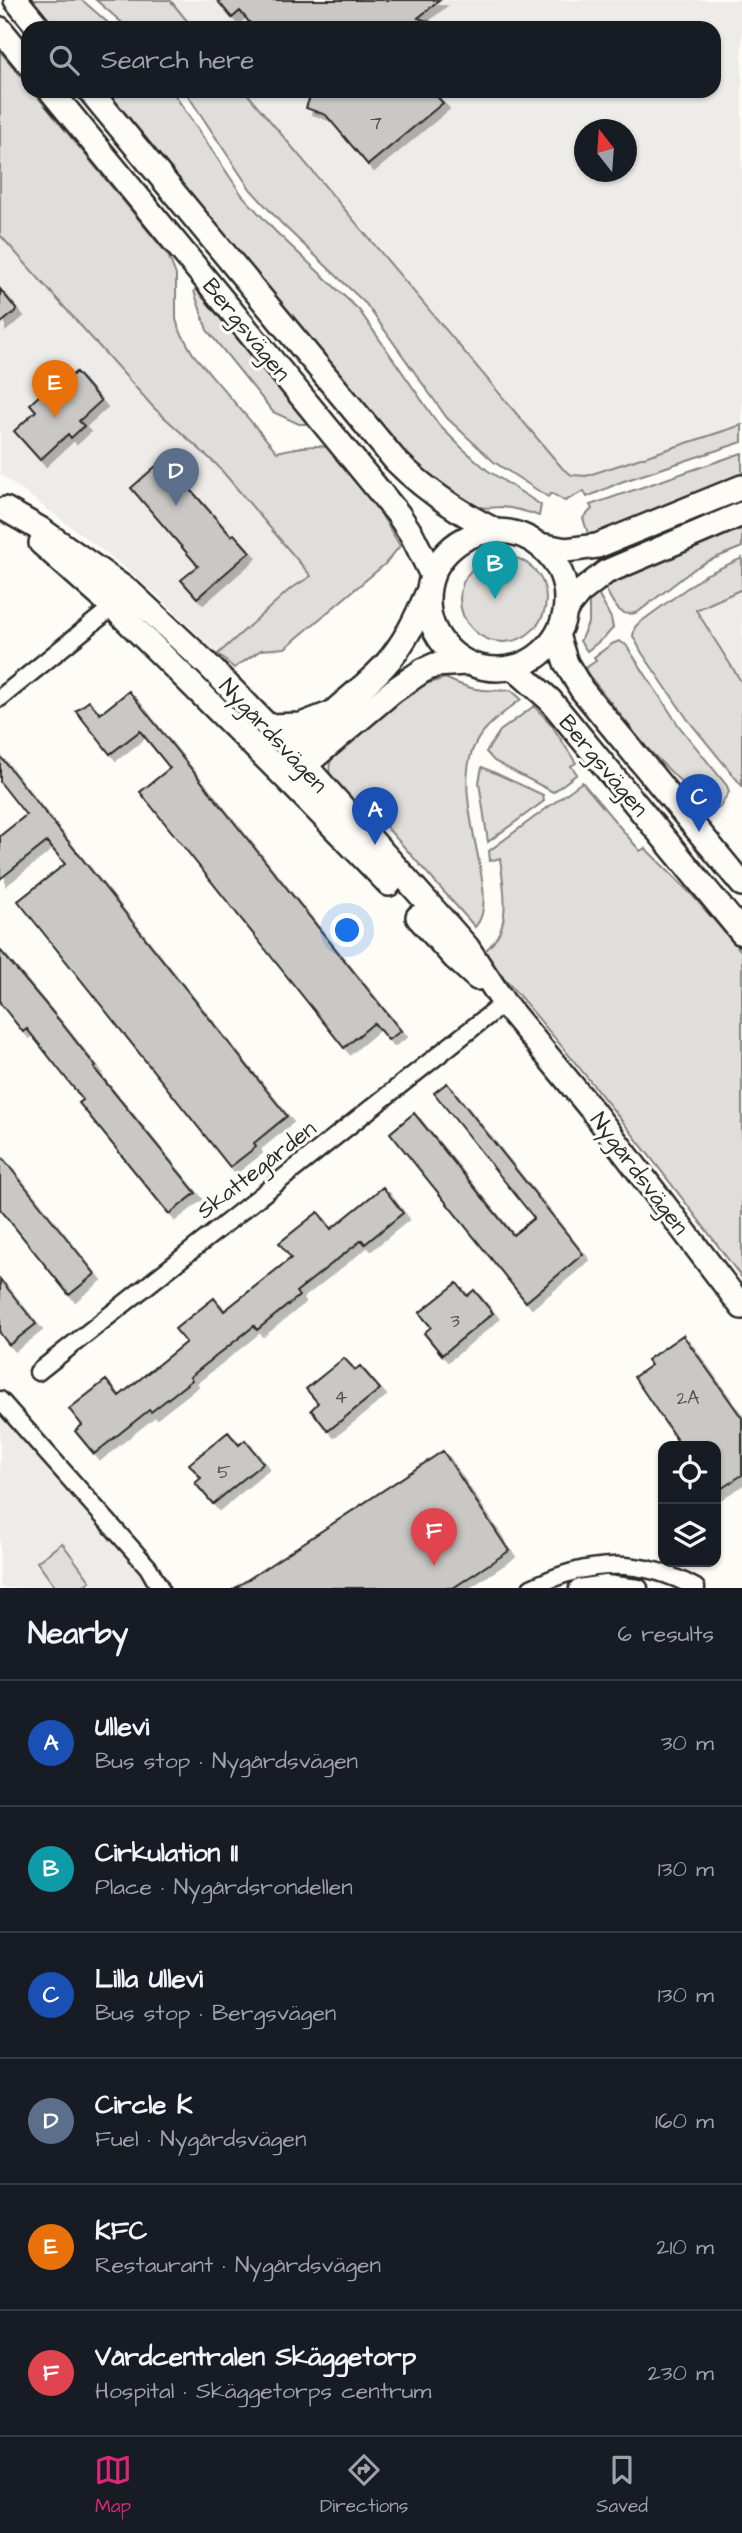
<!DOCTYPE html>
<html lang="en">
<head>
<meta charset="utf-8">
<style>
	:root { --surface:#171b24; --page:#242831; --text:#f1f3f6; --muted:#9ea1a6; --line:#363941; --accent:#db2777 }
	body { margin:0; font-family:"Architects Daughter",sans-serif; background:var(--page); color:var(--text) }
	.controls { position:absolute; right:21px; bottom:21px; display:grid; overflow:hidden; border-radius:14px; box-shadow:0 2px 5px #0004 }
	.controls button { width:63px; height:63px; display:grid; place-items:center; padding:0; border:0; border-bottom:2px solid var(--line); background:var(--surface); color:var(--text); font:35px sans-serif }
	.compass { position:absolute; left:574px; top:119px; width:63px; height:63px; border-radius:50%; background:var(--surface); box-shadow:0 2px 5px #0004; rotate:343deg }
	.you { position:absolute; left:348px; top:931px; width:24px; height:24px; margin:-18px; border:5px solid #fff; border-radius:50%; background:#1a73e8; box-shadow:0 0 0 10px #1a73e833 }
	.badge { display:grid; place-items:center; width:46px; height:46px; border-radius:50%; background:var(--accent); color:#fff; font-size:23px; font-weight:700 }
	.pin { position:absolute; translate:-50% -58px; filter:drop-shadow(0 2px 4px #0008) }
	.pin::after { content:''; position:absolute; top:37px; width:24px; height:21px; background:inherit; clip-path:polygon(0 0,100% 0,50% 100%) }
	.list { margin:0; padding:0; list-style:none }
	h2 { display:flex; justify-content:space-between; align-items:center; height:91px; margin:0; padding:0 28px; font-size:30px }
	h2 small { font-size:23px; font-weight:400; color:var(--muted) }
	.list li { display:grid; grid-template-columns:46px 1fr auto; gap:21px; align-items:center; box-sizing:border-box; height:126px; padding:0 28px; border-top:2px solid var(--line) }
	.list b { display:block; font-size:26px; white-space:nowrap }
	.list p { margin:0; font-size:23px; white-space:nowrap; color:var(--muted) }
	.list em { font-size:23px; font-style:normal; color:var(--muted) }
	.icon { flex:none; width:38px; height:38px; fill:none; stroke:currentColor; stroke-width:2; stroke-linecap:round; stroke-linejoin:round }
	.map { position:relative; flex:none; width:742px; height:1588px; overflow:hidden }
	.search { position:absolute; background:var(--surface); box-shadow:0 2px 5px #0004; left:21px; right:21px; top:21px; height:77px; display:flex; align-items:center; gap:18px; box-sizing:border-box; padding:0 24px; border-radius:21px; color:var(--muted); font-size:26px }
	.sheet { height:847px; background:var(--surface) }
	nav { display:flex; justify-content:space-around; align-items:center; box-sizing:border-box; height:98px; border-top:2px solid var(--line); background:var(--surface); font-size:19px; color:var(--muted) }
	nav a { display:grid; justify-items:center; gap:4px }
	nav .on { color:var(--accent) }
	.map>svg:first-child { display:block }
	.built { fill:#edece8; fill-rule:evenodd }
	.green { fill:#dfdeda; stroke:#858482; stroke-width:2 }
	.building { fill:#c9c8c4; stroke:#2b2b2b; stroke-width:2; filter:url(#shadow) }
	.lines { fill:none; stroke-linecap:round; stroke-linejoin:round }
	.street-casing { stroke:#2b2b2b; stroke-width:21 }
	.secondary-casing { stroke:#2b2b2b; stroke-width:28 }
	.street { stroke:#fdfcf7; stroke-width:16 }
	.secondary { stroke:#fdfcf7; stroke-width:23 }
	.labels { text-anchor:middle; stroke-width:6; stroke-linejoin:round; paint-order:stroke }
	.number-label { font-size:19px; fill:#525251 }
	.street-label { font-size:23px; fill:#2b2b2b; stroke:#fdfcf7 }
</style>
</head>
<body>
<div class="map">
<svg width="742" height="1588" viewBox="0 0 742 1588">
	<defs>
		<filter id="shadow"><feDropShadow dx="6" dy="6" stdDeviation="0" flood-color="#0004"/></filter>
	</defs>
	<rect width="100%" height="100%" fill="#fdfcf7"/>
	<filter id="ink" filterUnits="userSpaceOnUse"><feTurbulence type="fractalNoise" baseFrequency=".0143" numOctaves="2"/><feDisplacementMap in="SourceGraphic" scale="14" xChannelSelector="R" yChannelSelector="G"/><feConvolveMatrix kernelMatrix="1 2 1 2 8 2 1 2 1" color-interpolation-filters="sRGB"/></filter>
	<g filter="url(#ink)">
		<path class="built" d="M170 0H742V425L586 476 572 475 563 469 245 91H714V28H193ZM584 130H626V172H584Z
			M0 235 154 408 217 465 312 577 289 590 218 654 156 594 110 556 0 474Z
			M742 589V683L696 610Z
			M0 1400 157 1584 150 1588H0Z"/>
		<path class="green" d="M32 0H82L114 28H55Z
			M96 0H170L193 28H128Z
			M0 51 28 85V91H33L168 255 176 275V319L179 329 193 354 277 452C289 449 314 444 326 447 344 452 390 528 400 546L385 564 285 648 261 650 234 668 218 654 289 590 311 576 217 465 154 408 0 235Z
			M107 91H172L242 195 275 231 359 310 439 425 462 448 487 470 541 505 539 516C526 511 514 508 501 507 493 507 486 509 478 507 447 500 421 469 399 447Z
			M185 91H245L563 469 572 475 586 476 742 425V442L621 482 587 497 584 491 565 501 551 493 548 497 494 462 447 418 366 304 282 224 250 189Z
			M196 289 308 424H299L273 412 207 330 194 291Z
			M742 453V475L602 533 588 534 583 518 592 509 590 505Z
			M742 525V547L708 561 694 569 638 612C618 620 612 600 604 586L611 580Z
			M460 599a43 43 0 1 1 86 0a43 43 0 1 1-86 0Z
			M742 558V589L696 610 742 683V786L688 720 642 653 633 636 635 627 639 623 705 575Z
			M597 592 611 618 613 628 606 636 587 651 580 641 589 621V600Z
			M619 641 626 645 679 726 727 786 729 792 720 807 712 813 647 748 584 669 596 661 594 657 612 644Z
			M445 678C470 690 484 692 511 690L521 699C509 709 494 719 484 731 437 783 507 894 475 927L382 822 376 826C360 815 324 786 330 763 331 759 334 756 336 753L409 693 420 686Z
			M534 706 551 724 576 763 571 766 577 774 553 792 494 761 486 752 500 731Z
			M482 767 543 795 544 801 488 842 479 782Z
			M582 782 640 851 645 848 693 896 742 952V1278C660 1167 574 1057 482 953 514 930 504 892 500 858L490 861 489 851Z
			M62 1543 90 1581 80 1588H56L37 1562Z"/>
		<path class="building" d="M217 0H440L418 18 438 25V28H254L240 11 232 18Z
			M312 91H432L443 103 368 165 326 115 306 108Z
			M0 289 17 310 0 324Z
			M76 372 101 401 79 421 84 426 71 438 68 434 40 460 14 431 36 411 30 404 53 383 57 388Z
			M164 459 231 536 234 534 250 552 197 598 181 580 198 566 131 488Z
			M129 691 401 1031 388 1040 374 1023 344 1048 140 792 170 768 140 731 110 754 76 711 89 701 100 714Z
			M0 756 287 1116 254 1143 256 1147 230 1167 18 901 65 864 47 842 0 879V836L26 815 0 782Z
			M0 950 59 1020 96 1067 94 1068 196 1193 169 1214 79 1103 83 1100 27 1029 23 1032 0 1003Z
			M447 1083 583 1254 526 1302 390 1133 414 1113 513 1235 534 1218 434 1093Z
			M0 1155 95 1274 69 1295 0 1209Z
			M383 1187 403 1213 365 1244 362 1240 296 1292 299 1296 257 1330 254 1326 190 1377 192 1380 151 1412 149 1410 94 1454 75 1431 82 1425 69 1409 106 1380 119 1396 186 1342 175 1329 214 1298 224 1311 291 1258 279 1243 318 1212 331 1229Z
			M0 1279 36 1324 9 1345 0 1333Z
			M457 1283 467 1296 474 1290 493 1313 442 1355 424 1333 431 1327 419 1313Z
			M683 1335 742 1418V1475L716 1492V1446H681L634 1377 651 1365 647 1360Z
			M344 1358 355 1370 360 1366 380 1389 328 1431 311 1410 318 1403 306 1389Z
			M228 1432 239 1445 245 1440 263 1463 213 1504 195 1483 201 1478 189 1464Z
			M443 1451 509 1551 453 1588H235Z"/>
		<g class="lines">
			<g class="street-casing">
				<path id="street" d="M0 698 120 601
					M38 1372 504 1003
					M0 1400 148 1567 160 1588
					M531 1588C587 1560 640 1557 696 1588
					M578 1588 606 1584 639 1588"/>
			</g>
			<g class="secondary-casing">
				<path id="secondary" d="M16 0 39 28
					M0 29 28 63
					M51 91 398 514 412 535 432 575
					M90 91 395 460C425 490 456 511 494 530
					M5 509 40 529 131 593 207 664 295 754 467 947 504 1003 592 1110 742 1307
					M428 600a69 69 0 1 1 138 0a69 69 0 1 1-138 0Z
					M41 543 113 607 163 656 285 777 389 884
					M540 545 566 550 597 546 742 487
					M566 609 579 593 606 572 742 514
					M557 635 566 663 582 690 742 884
					M514 668 550 700 742 933
					M268 726 301 725 327 715
					M289 767C307 724 355 699 386 664 404 644 416 619 427 594
					M293 772 305 765 393 691 422 671 435 665 466 663
					M418 917 455 958 477 978"/>
			</g>
			<use href="#street" class="street"/>
			<use href="#secondary" class="secondary"/>
		</g>
	</g>
	<g class="labels">
		<g class="number-label">
			<text x="376" y="129">7</text>
			<text x="455" y="1327">3</text>
			<text x="341" y="1403">4</text>
			<text x="688" y="1404">2A</text>
			<text x="224" y="1478">5</text>
		</g>
		<g class="street-label">
			<text transform="translate(247 329) rotate(51)" y="8">Bergsvägen</text>
			<text transform="translate(274 735) rotate(47)" y="8">Nygårdsvägen</text>
			<text transform="translate(604 765) rotate(50)" y="8">Bergsvägen</text>
			<text transform="translate(256 1169) rotate(-38)" y="8">Skattegården</text>
			<text transform="translate(640 1173) rotate(53)" y="8">Nygårdsvägen</text>
		</g>
	</g>
</svg>
<div class="controls">
<button><svg class="icon" aria-label="locate" viewBox="0 0 24 24"><circle cx="12" cy="12" r="6"/><path d="M12 2v4M12 18v4M2 12h4M18 12h4"/></svg></button>
<button><svg class="icon" aria-label="layers" viewBox="0 0 24 24"><path d="M12 4l9 5-9 5-9-5zM3 14l9 5 9-5"/></svg></button>
</div>
<svg class="compass" viewBox="-18 -18 36 36"><path d="M0-13l5 13h-10z" fill="#e53935"/><path d="M0 13l5-13h-10z" fill="#9ea1a6"/></svg>
<div class="you"></div>
<div class="pin badge" style="left:375px;top:845px;background:#1a4fb4">A</div>
<div class="pin badge" style="left:495px;top:599px;background:#0f9aa8">B</div>
<div class="pin badge" style="left:699px;top:832px;background:#1a4fb4">C</div>
<div class="pin badge" style="left:176px;top:506px;background:#5c6f8a">D</div>
<div class="pin badge" style="left:55px;top:418px;background:#e8710a">E</div>
<div class="pin badge" style="left:434px;top:1566px;background:#e0444e">F</div>
<div class="search"><svg class="icon" aria-label="search" viewBox="0 0 24 24"><circle cx="10" cy="10" r="6"/><path d="M15 15l6 6"/></svg>Search here</div>
</div>
<section class="sheet">
<h2>Nearby<small>6 results</small></h2>
<ul class="list">
<li><span class="badge" style="background:#1a4fb4">A</span><div><b>Ullevi</b><p>Bus stop · Nygårdsvägen</p></div><em>30 m</em></li>
<li><span class="badge" style="background:#0f9aa8">B</span><div><b>Cirkulation II</b><p>Place · Nygårdsrondellen</p></div><em>130 m</em></li>
<li><span class="badge" style="background:#1a4fb4">C</span><div><b>Lilla Ullevi</b><p>Bus stop · Bergsvägen</p></div><em>130 m</em></li>
<li><span class="badge" style="background:#5c6f8a">D</span><div><b>Circle K</b><p>Fuel · Nygårdsvägen</p></div><em>160 m</em></li>
<li><span class="badge" style="background:#e8710a">E</span><div><b>KFC</b><p>Restaurant · Nygårdsvägen</p></div><em>210 m</em></li>
<li><span class="badge" style="background:#e0444e">F</span><div><b>Vårdcentralen Skäggetorp</b><p>Hospital · Skäggetorps centrum</p></div><em>230 m</em></li>
</ul>
</section>
<nav>
<a class="on"><svg class="icon" aria-label="map" viewBox="0 0 24 24"><path d="M3 6l6-2 6 2 6-2v14l-6 2-6-2-6 2zM9 4v14M15 6v14"/></svg>Map</a>
<a><svg class="icon" aria-label="directions" viewBox="0 0 24 24"><path d="M12 3l9 9-9 9-9-9zM9 14v-3h6M13 9l2 2-2 2"/></svg>Directions</a>
<a><svg class="icon" aria-label="saved" viewBox="0 0 24 24"><path d="M7 4h10v16l-5-4-5 4z"/></svg>Saved</a>
</nav>
</body>
</html>
